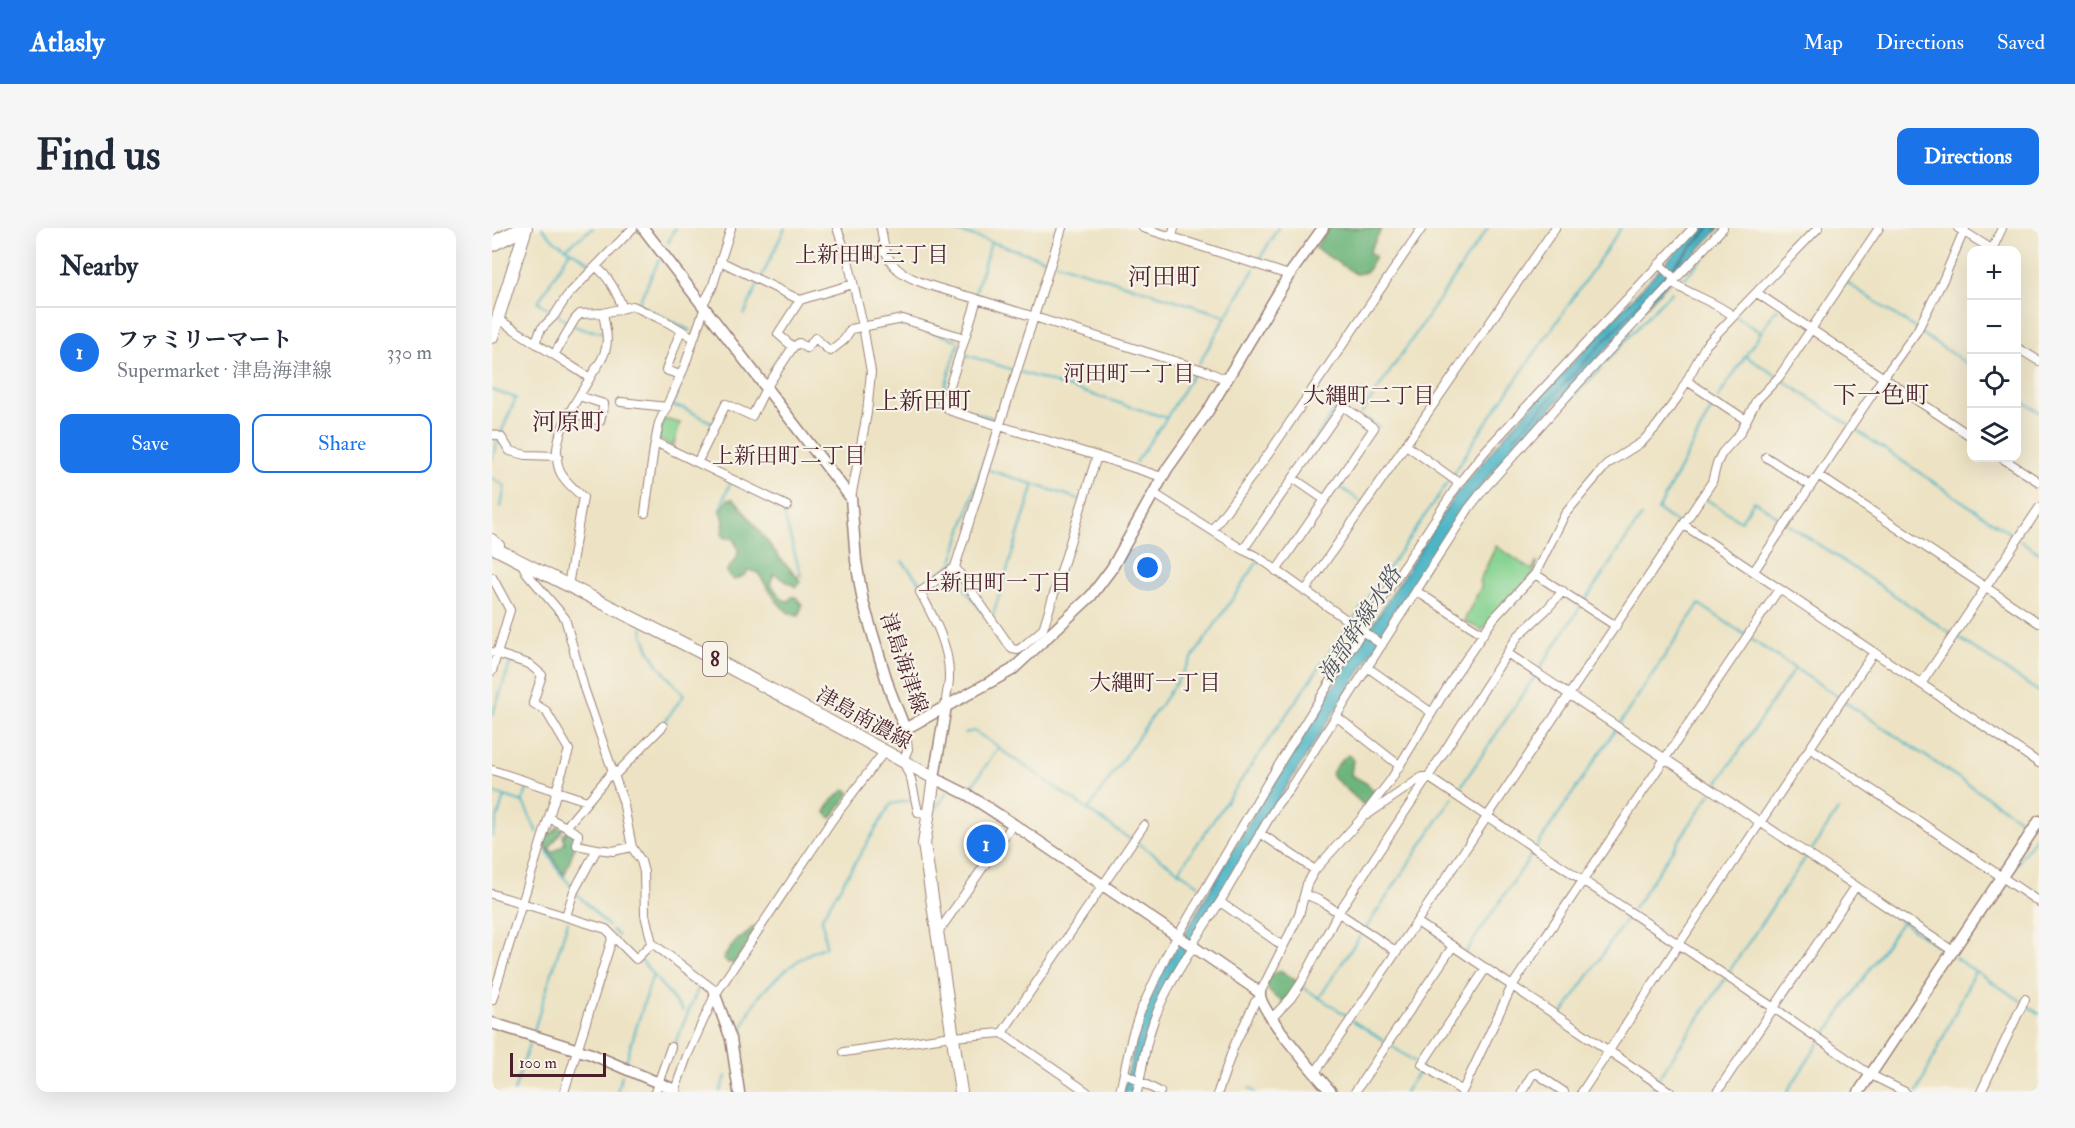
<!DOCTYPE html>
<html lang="en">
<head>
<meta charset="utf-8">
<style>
	:root { --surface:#fff; --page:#f6f6f7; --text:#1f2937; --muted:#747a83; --line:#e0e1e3; --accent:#1a73e8 }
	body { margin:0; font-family:"IM FELL Double Pica","Noto Serif JP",serif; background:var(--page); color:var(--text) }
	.controls { position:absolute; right:18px; top:18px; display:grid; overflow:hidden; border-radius:12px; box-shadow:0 6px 24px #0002 }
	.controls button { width:54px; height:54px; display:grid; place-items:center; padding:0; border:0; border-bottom:2px solid var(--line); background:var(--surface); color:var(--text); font:30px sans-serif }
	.scale { position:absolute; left:18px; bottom:15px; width:96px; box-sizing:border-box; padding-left:6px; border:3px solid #4a1f2b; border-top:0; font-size:16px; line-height:21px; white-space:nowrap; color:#4a1f2b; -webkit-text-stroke:4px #f7f3e8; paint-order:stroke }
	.you { position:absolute; left:656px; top:340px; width:21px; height:21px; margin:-15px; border:4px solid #fff; border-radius:50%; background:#1a73e8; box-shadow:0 0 0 9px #1a73e833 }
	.badge { display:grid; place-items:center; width:39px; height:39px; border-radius:50%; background:var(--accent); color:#fff; font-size:20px; font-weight:700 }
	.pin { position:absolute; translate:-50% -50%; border:3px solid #fff; box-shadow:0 2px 6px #0006 }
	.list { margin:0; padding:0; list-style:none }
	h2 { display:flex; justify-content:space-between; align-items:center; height:78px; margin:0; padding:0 24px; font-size:26px }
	h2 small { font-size:20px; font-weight:400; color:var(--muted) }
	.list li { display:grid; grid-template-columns:39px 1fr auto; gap:18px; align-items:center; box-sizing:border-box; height:90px; padding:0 24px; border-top:2px solid var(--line) }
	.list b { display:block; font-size:22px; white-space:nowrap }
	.list p { margin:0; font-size:20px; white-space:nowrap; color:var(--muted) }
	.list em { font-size:20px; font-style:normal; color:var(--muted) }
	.actions { display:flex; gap:12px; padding:18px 24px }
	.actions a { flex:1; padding:14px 0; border:2px solid var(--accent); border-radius:12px; text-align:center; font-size:21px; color:var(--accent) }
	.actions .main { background:var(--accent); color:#fff }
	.icon { flex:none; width:33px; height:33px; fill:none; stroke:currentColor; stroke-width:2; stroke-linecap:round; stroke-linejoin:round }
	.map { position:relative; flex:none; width:1547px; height:864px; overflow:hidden; border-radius:12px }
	header { display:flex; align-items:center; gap:36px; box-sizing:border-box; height:84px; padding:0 30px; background:var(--accent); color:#fff }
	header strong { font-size:28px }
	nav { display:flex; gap:33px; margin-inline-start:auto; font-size:21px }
	.intro { display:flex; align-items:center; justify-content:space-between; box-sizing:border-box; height:144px; padding:0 36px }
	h1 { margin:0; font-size:42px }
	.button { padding:15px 27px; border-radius:12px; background:var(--accent); color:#fff; font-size:21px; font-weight:700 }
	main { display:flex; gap:36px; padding:0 36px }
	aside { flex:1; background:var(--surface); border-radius:12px; box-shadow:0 6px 24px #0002 }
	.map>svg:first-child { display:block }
	.green { fill:#86d392; stroke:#68795e; stroke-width:1.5 }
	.forest { fill:#6cb57c; stroke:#5b6a54; stroke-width:1.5 }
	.water { fill:#47b3c5; stroke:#486978; stroke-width:1.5 }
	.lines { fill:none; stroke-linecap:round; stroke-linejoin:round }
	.stream { stroke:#47b3c5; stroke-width:2 }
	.street-casing { stroke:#9c8178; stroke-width:10 }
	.secondary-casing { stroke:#9c8178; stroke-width:13 }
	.primary-casing { stroke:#9c8178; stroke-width:14 }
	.highway-casing { stroke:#9c8178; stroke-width:16 }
	.street { stroke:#fff; stroke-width:8 }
	.secondary { stroke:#fff; stroke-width:10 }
	.primary { stroke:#fff; stroke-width:12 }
	.highway { stroke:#fff; stroke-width:14 }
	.labels { text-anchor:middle; stroke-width:4.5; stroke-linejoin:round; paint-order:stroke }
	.shield { fill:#f7f3e8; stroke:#7e5f64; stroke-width:1.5 }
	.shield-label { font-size:20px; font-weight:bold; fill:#4a1f2b }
	.street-label { font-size:21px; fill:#4a1f2b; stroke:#f7f3e8 }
	.neighbourhood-label { font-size:22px; fill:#4a1f2b; stroke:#f7f3e8 }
	.water-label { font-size:22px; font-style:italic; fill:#495361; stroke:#f7f3e8 }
	.quarter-label { font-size:24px; fill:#4a1f2b; stroke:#f7f3e8 }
</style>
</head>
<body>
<header>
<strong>Atlasly</strong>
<nav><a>Map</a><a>Directions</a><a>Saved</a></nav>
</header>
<div class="intro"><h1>Find us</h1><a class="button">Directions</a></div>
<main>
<aside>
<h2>Nearby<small></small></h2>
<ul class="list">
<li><span class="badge">1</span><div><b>ファミリーマート</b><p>Supermarket · 津島海津線</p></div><em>330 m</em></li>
</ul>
<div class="actions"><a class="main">Save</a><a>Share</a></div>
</aside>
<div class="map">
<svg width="1547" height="864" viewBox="0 0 1547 864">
	<rect width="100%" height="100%" fill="#f7f3e8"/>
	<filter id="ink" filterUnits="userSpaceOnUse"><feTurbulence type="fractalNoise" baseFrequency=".0167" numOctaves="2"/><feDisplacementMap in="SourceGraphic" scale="12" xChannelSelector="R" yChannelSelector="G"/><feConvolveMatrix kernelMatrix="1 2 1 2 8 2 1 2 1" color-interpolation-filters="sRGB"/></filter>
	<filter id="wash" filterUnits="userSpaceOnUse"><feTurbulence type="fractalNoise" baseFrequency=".008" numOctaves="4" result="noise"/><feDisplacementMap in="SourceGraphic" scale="24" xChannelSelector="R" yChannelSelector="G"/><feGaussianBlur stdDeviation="1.35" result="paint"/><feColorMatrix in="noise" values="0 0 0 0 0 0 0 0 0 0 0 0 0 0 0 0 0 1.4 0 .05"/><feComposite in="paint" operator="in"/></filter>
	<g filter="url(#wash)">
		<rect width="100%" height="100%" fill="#ede3c4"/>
		<path class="green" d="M172 191 188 195 181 219 166 211Z
			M1004 318 1040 342 1045 334 1043 344 990 402 972 393 990 357 987 354Z"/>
		<path class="forest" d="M837 0H890L877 24 883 28 875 44 864 46 823 20Z
			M236 271H241L245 274 291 334 306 349 308 355 304 359 282 346 278 356 291 372 297 373 300 369H304L310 377 307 388C288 387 276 357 265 344L256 342 253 347 242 352 235 346V342C244 331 252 325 240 310H233L230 306 232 293 229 282Z
			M856 527 861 531 859 547 874 555 886 566 875 580 840 548C840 541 850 531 856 527Z
			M354 561 358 565 339 590 333 584 340 572Z
			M65 599 71 601 57 621 61 624 73 615 71 608 76 602 85 607 83 618 72 648 52 615 55 607 63 603Z
			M262 698 265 702 243 734 237 735 232 732V729L245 711 250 710Z
			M788 743 808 755 793 774C784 770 777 766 774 756L779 747Z"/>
		<path class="water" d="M1206 0H1217L1021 211 1218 0H1227L1007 236 975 275 790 566 725 674 720 677 675 759 642 864H631L650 789 667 750 778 558 963 267 1015 205Z"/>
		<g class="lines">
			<path class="stream" d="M50 0 63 13 102 37
				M454 0 499 14 483 65
				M499 14 555 32
				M176 15 183 0
				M74 20 101 0
				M167 32 146 76 199 103
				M767 32 786 0
				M562 34 734 88
				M969 39 996 0
				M270 48 293 0
				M1189 54 1237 0
				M1354 54 1424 101
				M60 83 46 74 78 23
				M66 87 78 96
				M252 87 266 56
				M1245 89 1268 104
				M410 95 465 112
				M82 98 94 102 112 104
				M1060 101 1129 0
				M471 104 479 76
				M1427 104 1480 139
				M207 108 180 178 191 180 221 195 220 197
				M472 126 521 142
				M1255 129 1285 148
				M1115 133 1167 76 1180 64
				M706 137 762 41
				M528 144 675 190
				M1289 151 1356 196
				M0 162 24 170 8 207
				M1524 169 1547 184
				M1226 170 1284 81 1286 82
				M448 174 467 115
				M458 177 504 191
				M869 186 968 41
				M1062 188 1111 138
				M876 191 887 199
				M1361 200 1525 310
				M0 232 6 212
				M643 235 672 194 702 144
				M497 242 587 271
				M799 246 847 176
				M961 247 985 208 1058 103
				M0 250 13 258 9 279
				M847 258 871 275
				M1212 270 1249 293 1262 273 1293 293
				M290 279 309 348
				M227 283 239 253
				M1296 296 1460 406
				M1189 298 1166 282 1223 174
				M1528 312 1547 325
				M410 333 430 357 459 337 502 201
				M462 345 488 381
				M1092 374 1149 289
				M501 387 542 256
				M860 393 958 251
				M150 400C155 428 174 447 192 467L170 497
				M1464 408 1547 464
				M1257 410 1348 470
				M1046 443 1089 378
				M1353 474 1538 598
				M668 478 766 333 768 335
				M0 488 19 433
				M1128 495 1207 376 1253 407
				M473 505 482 503 507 519
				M758 539 855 399
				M553 552 596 582 666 480
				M480 558 506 520 549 549
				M1223 559 1303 440
				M966 563 1044 447 1045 449
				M0 564 31 574 45 604
				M30 574 37 557
				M445 579 455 564
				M596 582 639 612
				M0 608 12 568
				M644 614 707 657
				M1045 618 1124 501
				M53 620 68 645 81 660
				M1319 623 1346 582
				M1522 640 1547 603
				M686 644 756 542
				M1363 662 1453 723
				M84 665 116 698
				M1141 681 1219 565
				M874 700 961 569
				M120 702 126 708
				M973 725 1042 623
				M1463 730 1529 773
				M148 731 191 783
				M1236 745 1314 629
				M809 758 857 789
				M827 770 870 705
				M1534 777 1547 786
				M1069 788 1137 687
				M861 793 894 814
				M42 802 76 693
				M1332 809 1408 696
				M245 813C251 801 255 785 263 774 276 755 311 724 334 719L330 689 399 576 420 572
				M897 816 927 837
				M182 818 208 756
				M133 836 161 746
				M1165 852 1233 751
				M757 860 763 864
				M22 864 38 813
				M125 864 130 847
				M228 864 234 848
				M913 864 930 839
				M1157 864 1162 856 1160 855
				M1295 864 1327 815
				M1425 864 1483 743"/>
		</g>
	</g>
	<g filter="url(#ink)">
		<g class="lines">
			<g class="street-casing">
				<path id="street" d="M345 0 355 28 371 98 379 144 375 185 359 270
					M389 0C391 12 392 25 400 35 413 55 463 64 485 71L473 110
					M651 0 680 9
					M682 0 680 9 797 47
					M1466 0 1501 22
					M1500 22 1510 0
					M355 28 393 22
					M228 33 308 72 361 56
					M1167 36 1183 51
					M104 39C117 48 125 66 131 80
					M1180 54C1199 68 1223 73 1241 88
					M1265 65 1480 209
					M485 71 714 143 733 151
					M211 76 220 60 239 0
					M6 91 98 150
					M43 115 49 101 62 88 75 68 141 0
					M301 119 307 115 315 120 323 110 338 123 352 112 359 101 411 91 473 110 454 170 455 180 459 183 605 228 551 401 529 420 526 422 520 421 463 339
					M1524 119 1547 133
					M62 127 83 91 88 86 111 85
					M188 147 174 142 189 102
					M1195 153 1254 192
					M129 174 175 179
					M77 184 108 193 112 176 87 168
					M0 206 9 209 18 223 34 227 66 228
					M163 214 295 278
					M914 217 967 255
					M605 228 670 249
					M1274 229 1319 258
					M1510 230 1547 254
					M206 233 234 176 260 188 274 160 301 119 286 106 308 72
					M1326 247 1547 395
					M801 250 833 272
					M661 265 751 322 766 329 890 417
					M153 285 162 220 167 195 192 140 202 110
					M1192 297 1547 535
					M720 302 777 225 930 0
					M0 310 8 317 7 323
					M751 322 851 178 882 200 784 343
					M29 334 34 344 73 390 92 460 131 573 140 619 149 633 152 644 153 687 160 715 221 761 223 767
					M1262 343 1389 153 1425 103 1452 50 1473 0
					M1043 346 1124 398
					M0 349 18 382 0 443
					M76 358 91 269C83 262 70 251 67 241 57 210 83 175 98 150 102 142 109 135 112 126 118 113 113 98 111 85L141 78 175 94 202 110 213 79
					M813 363 1063 0
					M924 363 991 406
					M0 424 37 436 50 447 41 475 54 483 77 522 64 563
					M1015 425 1461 723
					M875 439 940 485
					M1429 456 1547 280
					M454 478C453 468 457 460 457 450 458 419 442 390 428 364L463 339 570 0
					M844 488 908 538
					M413 501 416 521 411 533 419 551 426 584 435 586
					M1318 520 1547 674
					M0 542 95 573
					M121 549 171 498
					M875 587 930 549H936L1282 780 1379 847 1413 864
					M57 590 74 599
					M768 605 823 642
					M105 621 121 623 140 619
					M0 666 114 701 144 731 160 715
					M813 666 829 673 905 724
					M728 674 791 718
					M74 688 82 663 105 621 85 617 86 606 74 599 120 544
					M925 694 1178 864
					M445 706 521 596
					M699 718 728 674 786 575 797 562 977 280 992 261 1084 158 1231 0
					M768 765 807 687 815 656 823 642 869 591 898 553 963 447 1002 390 1043 346 1073 286 1115 236 1150 214 1164 199 1186 169 1214 117 1326 0
					M0 772 65 563
					M779 791 799 770 809 755 846 685 936 549 1026 408 1054 382 1071 363
					M510 805 652 597
					M460 809 510 805 595 864
					M352 824 460 808
					M632 845 668 864
					M823 845 1220 254 1225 235 1230 225 1248 205 1264 173 1287 149 1387 0
					M183 862 195 828 223 767 340 592 392 524
					M970 863 930 836 994 740
					M72 864 121 708
					M163 864 179 819
					M628 864 640 808 648 784 674 728 776 554 887 376 967 255 994 222 1201 0
					M645 864C650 844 652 823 658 804 667 773 684 746 701 719
					M726 864 742 818 763 774 767 771
					M863 864 961 718
					M970 864 1020 758 1287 361
					M1030 864 1040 847 1044 845 1072 864
					M1090 864 1187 716 1382 424
					M1225 864 1364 658
					M1489 864 1533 771"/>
			</g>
			<g class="secondary-casing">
				<path id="secondary" d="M151 0 359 270 364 333 371 374 397 460 413 501 520 442 599 368 620 340 675 241 716 183 797 47 831 0
					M454 478 442 550 476 567 521 596 759 758 768 765C766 782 825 847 839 864
					M223 767 239 811 247 864
					M0 795 99 826 183 862V864
					M1367 864 1547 593"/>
			</g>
			<g class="primary-casing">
				<path id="primary" d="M0 109 34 0
					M0 319 222 431 442 550 432 616 469 864"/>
			</g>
			<g class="highway-casing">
				<path id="highway" d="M0 16 32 0"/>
			</g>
			<use href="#street" class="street"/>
			<use href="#secondary" class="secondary"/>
			<use href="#primary" class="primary"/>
			<use href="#highway" class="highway"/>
		</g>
	</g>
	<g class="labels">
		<rect class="shield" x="211" y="414" width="24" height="34" rx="4.5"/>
		<g class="shield-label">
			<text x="223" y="438">8</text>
		</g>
		<g class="street-label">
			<text transform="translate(412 435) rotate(71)" y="7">津島海津線</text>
			<text transform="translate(372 490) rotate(29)" y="7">津島南濃線</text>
		</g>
		<g class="neighbourhood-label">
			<text x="380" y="34">上新田町三丁目</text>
			<text x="637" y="153">河田町一丁目</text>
			<text x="877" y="175">大縄町二丁目</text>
			<text x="297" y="235">上新田町二丁目</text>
			<text x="503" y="362">上新田町一丁目</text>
			<text x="663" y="462">大縄町一丁目</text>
		</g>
		<g class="water-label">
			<text transform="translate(867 396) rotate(-57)" y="8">海部幹線水路</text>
		</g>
		<g class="quarter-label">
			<text x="672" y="57">河田町</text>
			<text x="1389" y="175">下一色町</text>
			<text x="431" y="181">上新田町</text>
			<text x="76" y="202">河原町</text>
		</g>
	</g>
</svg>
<div class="controls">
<button>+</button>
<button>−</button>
<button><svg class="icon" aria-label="locate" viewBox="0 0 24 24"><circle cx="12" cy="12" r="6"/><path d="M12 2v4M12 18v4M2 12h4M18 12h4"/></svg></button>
<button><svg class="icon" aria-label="layers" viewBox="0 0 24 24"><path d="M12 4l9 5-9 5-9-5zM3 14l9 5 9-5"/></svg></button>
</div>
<div class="scale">100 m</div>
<div class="you"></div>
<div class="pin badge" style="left:494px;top:616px">1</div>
</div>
</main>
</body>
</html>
